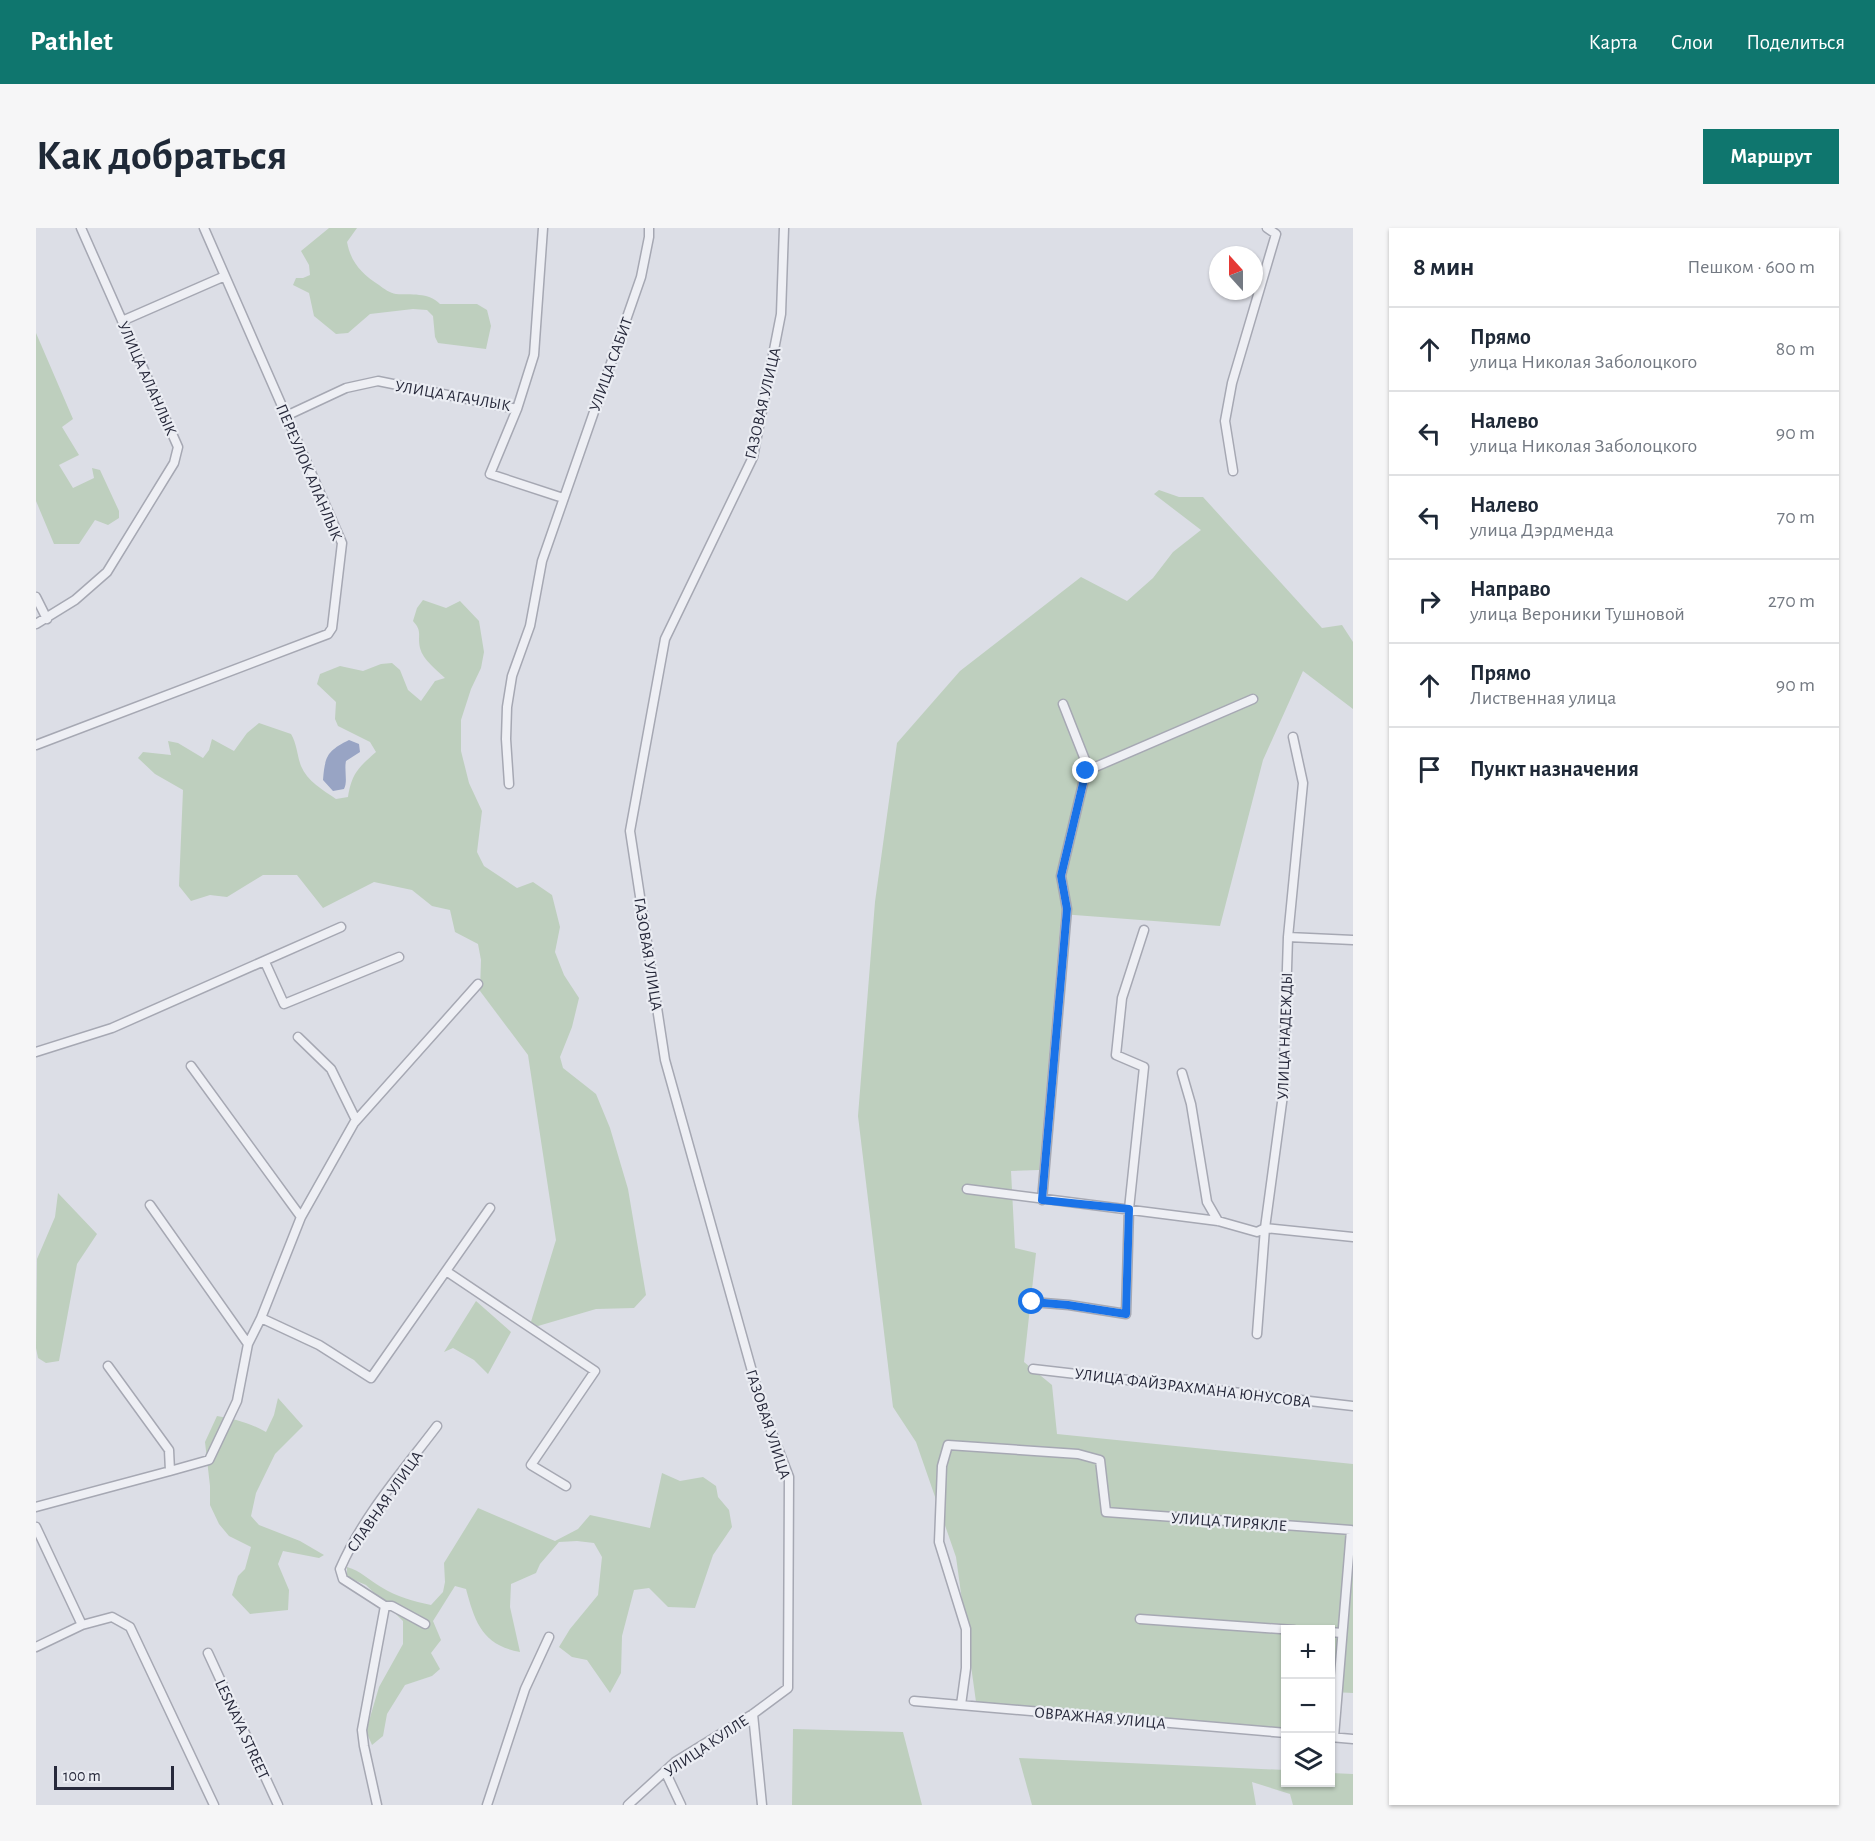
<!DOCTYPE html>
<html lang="ru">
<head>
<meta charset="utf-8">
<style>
	:root { --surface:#fff; --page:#f6f6f7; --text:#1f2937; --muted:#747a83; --line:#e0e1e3; --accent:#0f766e }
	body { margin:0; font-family:"Alegreya Sans",sans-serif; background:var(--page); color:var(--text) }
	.controls { position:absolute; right:18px; bottom:18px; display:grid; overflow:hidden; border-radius:0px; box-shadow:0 2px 4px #0004 }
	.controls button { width:54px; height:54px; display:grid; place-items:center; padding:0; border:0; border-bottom:2px solid var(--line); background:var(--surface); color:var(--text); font:30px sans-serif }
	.compass { position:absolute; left:1173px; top:18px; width:54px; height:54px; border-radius:50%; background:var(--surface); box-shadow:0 2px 4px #0004; rotate:339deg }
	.scale { position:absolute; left:18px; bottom:15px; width:120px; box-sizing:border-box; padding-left:6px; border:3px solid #27293b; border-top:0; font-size:16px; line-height:21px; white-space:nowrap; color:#27293b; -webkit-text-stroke:4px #ebedf3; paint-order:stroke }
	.stop { position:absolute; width:18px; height:18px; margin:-14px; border:4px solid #1a73e8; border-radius:50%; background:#fff }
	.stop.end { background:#1a73e8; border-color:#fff; box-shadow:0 2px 6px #0008 }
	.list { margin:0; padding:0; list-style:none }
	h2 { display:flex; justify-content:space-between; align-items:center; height:78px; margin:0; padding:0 24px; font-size:26px }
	h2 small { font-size:20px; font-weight:400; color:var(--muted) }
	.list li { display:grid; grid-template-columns:39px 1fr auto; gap:18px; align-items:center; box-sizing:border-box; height:84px; padding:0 24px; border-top:2px solid var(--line) }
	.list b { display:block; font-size:22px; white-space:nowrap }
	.list p { margin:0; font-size:20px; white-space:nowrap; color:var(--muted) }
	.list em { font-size:20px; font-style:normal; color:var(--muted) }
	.icon { flex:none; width:33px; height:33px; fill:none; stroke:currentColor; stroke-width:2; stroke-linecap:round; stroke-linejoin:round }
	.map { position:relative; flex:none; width:1317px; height:1577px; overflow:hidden; border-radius:0px }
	header { display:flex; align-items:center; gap:36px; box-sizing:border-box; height:84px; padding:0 30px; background:var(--accent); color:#fff }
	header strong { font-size:28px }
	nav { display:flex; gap:33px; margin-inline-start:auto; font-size:21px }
	.intro { display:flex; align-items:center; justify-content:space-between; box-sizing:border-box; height:144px; padding:0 36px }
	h1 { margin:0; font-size:42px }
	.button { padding:15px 27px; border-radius:0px; background:var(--accent); color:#fff; font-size:21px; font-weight:700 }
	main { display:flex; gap:36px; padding:0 36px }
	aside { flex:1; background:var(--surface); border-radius:0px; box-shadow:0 2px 4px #0004 }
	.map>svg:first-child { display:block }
	.green { fill:#becfbe }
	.water { fill:#98a4c4 }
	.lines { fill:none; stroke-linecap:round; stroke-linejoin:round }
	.minor-casing { stroke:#a6a8b3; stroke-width:11 }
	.minor { stroke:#eeeff4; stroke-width:8 }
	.route { stroke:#1a73e8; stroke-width:8 }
	.labels { text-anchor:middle; stroke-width:4.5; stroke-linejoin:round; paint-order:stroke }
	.street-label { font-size:16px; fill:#27293b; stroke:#ebedf3 }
</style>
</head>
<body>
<header>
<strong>Pathlet</strong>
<nav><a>Карта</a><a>Слои</a><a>Поделиться</a></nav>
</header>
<div class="intro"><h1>Как добраться</h1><a class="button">Маршрут</a></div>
<main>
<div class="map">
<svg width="1317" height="1577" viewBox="0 0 1317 1577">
	<rect width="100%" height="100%" fill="#dcdee6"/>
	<path class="green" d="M293 0H321L311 14C315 35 326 46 343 57 348 61 354 65 360 66 374 67 393 64 404 76H441L451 82 455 98 450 121 402 115 399 109 397 88 391 82 377 81 334 86 312 105 300 106 278 88 273 65 257 57 260 50H267L274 47 273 37 265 23Z
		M0 105 37 191 26 199 43 227 23 237 37 260 58 250 56 240 64 242 83 283V290L72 297 59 292 43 316H18L0 273Z
		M1123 262 1143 269H1167L1286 400 1306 397 1317 414V481L1267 443 1227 532 1184 698 1025 686 1003 942 975 943 979 1020 1000 1025 988 1134 1016 1157 1021 1206 1317 1236V1465L1297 1464 1295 1491 1294 1402H1250L1249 1500 940 1474 920 1329 880 1214 857 1179 822 888 839 674 861 515 924 443 1045 349 1091 373 1117 350 1137 324 1165 302 1118 266Z
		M387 372 410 380 424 373 443 393 448 424 445 440 435 461 425 492V523L433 555 446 583 441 624 448 638 481 660 497 654 516 667 524 699 519 724 528 747 543 770 536 799 524 829 527 840 560 866 574 900 592 961 610 1067 598 1080 560 1081 502 1098 494 1097 520 1012 492 827 444 763 445 732 442 716 419 704 414 682 396 678 376 662 338 654 287 680 261 647H227L191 669 174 667 155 673 143 658 147 562 119 546 102 530 107 524 135 527 132 513 142 515 167 530 173 522 176 511 198 523 211 505 223 495 255 506C261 516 261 527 265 538 271 553 287 562 300 571L312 569C316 545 322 540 340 524L334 514 302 498 299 491 300 474 281 456 284 446 304 438 327 443 345 436 356 435 364 442 372 462 385 473 399 453 409 450C401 442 387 432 384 420 381 407 387 404 377 393L381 380Z
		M22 965 61 1006 41 1036 23 1133 10 1135 2 1130 0 1120 1 1031 19 989Z
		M440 1073 475 1104 452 1146 438 1132 417 1120 408 1124Z
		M242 1170 267 1198 239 1226 220 1265 215 1288 223 1297 264 1313 288 1327 283 1330 247 1323 242 1336 253 1362 252 1382 214 1386 196 1367 202 1348 209 1341 215 1319 193 1308 183 1296 174 1277V1258L169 1214 181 1188C199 1191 214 1195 230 1204L238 1187Z
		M626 1245 644 1253 667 1249 680 1258 682 1269 693 1282 696 1299 677 1327 659 1380 632 1379 613 1360 598 1362 586 1408 585 1445 574 1465 551 1432 536 1429 523 1419 534 1401 562 1367 566 1329 558 1315 541 1313 523 1314 504 1336 500 1345 475 1356 474 1379 484 1424C446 1417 439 1394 430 1361L419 1358 397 1393 405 1412 395 1425 404 1441 396 1448 369 1457 351 1486 347 1508 336 1517 330 1503 343 1459 367 1416V1393L330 1357 311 1349V1339C325 1343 333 1352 345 1359 361 1369 377 1373 395 1377L407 1364 409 1354 408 1335 442 1280 519 1313 542 1301 554 1287 614 1300Z
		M757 1501 867 1504 886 1577H756Z
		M983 1530 1249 1542 1250 1554H1294L1295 1545 1317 1546V1577H1257L1254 1566 1216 1554 1220 1577H996Z"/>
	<path class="water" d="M313 512 323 516 324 524 310 533C308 542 312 554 308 561L297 563 287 552C289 528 291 523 313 512Z"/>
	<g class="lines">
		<g class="minor-casing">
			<path id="minor" d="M86 93 189 48
				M481 181 454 246 527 270
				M250 188 310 160 342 153 481 181 498 127 507 0
				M1197 243 1189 193 1196 155 1240 6 1231 0
				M0 369 11 391
				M0 396 39 372 71 344 138 235 142 219 45 0
				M1027 476 1053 542
				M0 517 292 406 296 400 306 315 168 0
				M473 556 470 511 471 479 476 448 494 398 506 333 605 49 613 9V0
				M1252 709 1317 712
				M229 734 248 776 363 729
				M262 809 295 841 320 892
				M0 824 76 800 305 699
				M155 838 265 989
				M1146 845 1155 876 1171 974 1182 993
				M931 961 1182 993 1221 1004 1229 1000 1317 1009
				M1006 972 1031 681 1025 648 1050 543 1217 471
				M114 977 212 1116 201 1173 173 1232 134 1243
				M410 1043 559 1143 495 1237 530 1258
				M996 1074 1033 1077 1090 1086 1093 981 1108 839 1080 827 1086 770 1108 702
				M225 1090 283 1117 335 1150 454 980
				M1221 1106 1229 1000 1247 867 1252 709 1267 555 1257 509
				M212 1116 225 1090 265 989 318 895 442 756
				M997 1141 1317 1178
				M0 1279 134 1243 133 1222 72 1138
				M0 1299 46 1397
				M349 1378H356L389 1396
				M1104 1391 1258 1402
				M1294 1404 1306 1405
				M0 1419 46 1397 76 1389 94 1399 178 1577
				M172 1425 242 1577
				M878 1473 1250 1505
				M925 1477 930 1440V1401L903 1314 906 1238 912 1217 1042 1226 1064 1232 1070 1284 1315 1302 1298 1509
				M717 1486 726 1577
				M1294 1509 1317 1511
				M629 1543 645 1577
				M341 1577 328 1518 326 1502 349 1378 307 1351 304 1341C327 1288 367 1243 401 1198
				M451 1577 489 1461 513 1409
				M592 1577 639 1534 717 1486 752 1460 753 1249 726 1179 629 832 594 603 629 411 717 229 745 86 748 0"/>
		</g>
		<use href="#minor" class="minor"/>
	</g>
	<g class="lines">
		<path class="route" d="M996 1074 1032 1077 1090 1086 1093 981 1006 972 1031 681 1025 648 1050 543"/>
	</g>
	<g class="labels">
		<g class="street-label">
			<text transform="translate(574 136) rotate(-70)" y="6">УЛИЦА САБИТ</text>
			<text transform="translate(112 150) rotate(66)" y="6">УЛИЦА АЛАНЛЫК</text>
			<text transform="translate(417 167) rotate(10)" y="6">УЛИЦА АГАЧЛЫК</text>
			<text transform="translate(726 175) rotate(-77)" y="6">ГАЗОВАЯ УЛИЦА</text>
			<text transform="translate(274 244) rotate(67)" y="6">ПЕРЕУЛОК АЛАНЛЫК</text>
			<text transform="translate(613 726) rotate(81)" y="6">ГАЗОВАЯ УЛИЦА</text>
			<text transform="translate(1248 808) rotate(-88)" y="6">УЛИЦА НАДЕЖДЫ</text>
			<text transform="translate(1157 1159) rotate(7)" y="6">УЛИЦА ФАЙЗРАХМАНА ЮНУСОВА</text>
			<text transform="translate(733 1196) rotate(72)" y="6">ГАЗОВАЯ УЛИЦА</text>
			<text transform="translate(348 1273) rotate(-55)" y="6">СЛАВНАЯ УЛИЦА</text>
			<text transform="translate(1193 1293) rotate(4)" y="6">УЛИЦА ТИРЯКЛЕ</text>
			<text transform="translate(1064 1489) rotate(5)" y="6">ОВРАЖНАЯ УЛИЦА</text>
			<text transform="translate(207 1501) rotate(65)" y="6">LESNAYA STREET</text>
			<text transform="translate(670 1517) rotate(-34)" y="6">УЛИЦА КУЛЛЕ</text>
		</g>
	</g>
</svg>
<div class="controls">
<button>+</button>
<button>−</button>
<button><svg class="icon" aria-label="layers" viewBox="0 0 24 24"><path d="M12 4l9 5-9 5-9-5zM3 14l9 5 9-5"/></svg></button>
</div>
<svg class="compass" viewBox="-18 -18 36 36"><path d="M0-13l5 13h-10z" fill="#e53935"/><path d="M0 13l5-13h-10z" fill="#747a83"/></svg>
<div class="scale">100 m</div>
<div class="stop" style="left:996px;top:1074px"></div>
<div class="stop end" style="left:1050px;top:543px"></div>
</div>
<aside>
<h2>8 мин<small>Пешком · 600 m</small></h2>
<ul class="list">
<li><svg class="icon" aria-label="ahead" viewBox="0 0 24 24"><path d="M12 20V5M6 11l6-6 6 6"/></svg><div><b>Прямо</b><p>улица Николая Заболоцкого</p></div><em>80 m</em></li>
<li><svg class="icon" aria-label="left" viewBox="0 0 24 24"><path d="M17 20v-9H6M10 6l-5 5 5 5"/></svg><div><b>Налево</b><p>улица Николая Заболоцкого</p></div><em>90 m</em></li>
<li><svg class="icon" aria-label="left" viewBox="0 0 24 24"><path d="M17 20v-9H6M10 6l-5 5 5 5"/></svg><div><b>Налево</b><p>улица Дэрдменда</p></div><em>70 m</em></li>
<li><svg class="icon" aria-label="right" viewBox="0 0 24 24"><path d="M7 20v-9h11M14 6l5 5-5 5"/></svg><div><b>Направо</b><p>улица Вероники Тушновой</p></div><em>270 m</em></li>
<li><svg class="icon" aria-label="ahead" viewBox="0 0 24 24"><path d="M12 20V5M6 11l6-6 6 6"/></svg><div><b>Прямо</b><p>Лиственная улица</p></div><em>90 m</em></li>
<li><svg class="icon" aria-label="arrive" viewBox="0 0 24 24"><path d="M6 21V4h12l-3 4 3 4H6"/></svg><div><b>Пункт назначения</b></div></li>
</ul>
</aside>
</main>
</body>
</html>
